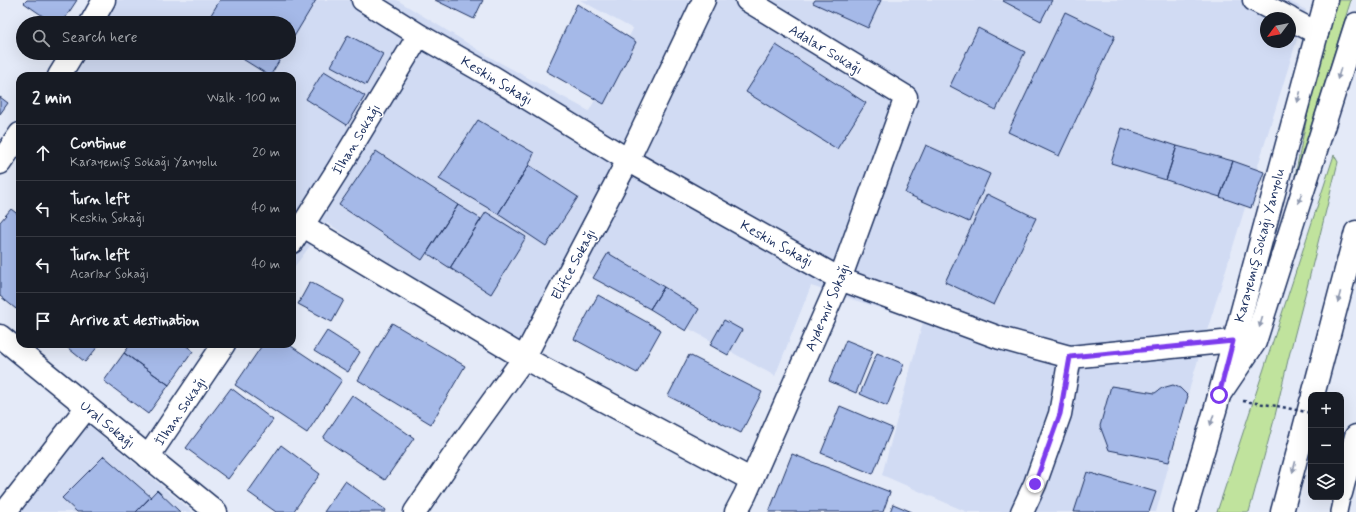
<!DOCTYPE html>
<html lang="en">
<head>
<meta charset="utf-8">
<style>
	:root { --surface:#171b24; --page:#242831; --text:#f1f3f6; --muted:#9ea1a6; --line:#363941 }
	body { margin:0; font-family:Mynerve,sans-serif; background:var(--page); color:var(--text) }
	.controls { position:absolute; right:12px; bottom:12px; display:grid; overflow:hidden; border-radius:8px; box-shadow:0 4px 16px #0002 }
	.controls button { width:36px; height:36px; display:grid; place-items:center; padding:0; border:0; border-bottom:1px solid var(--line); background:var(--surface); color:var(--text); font:20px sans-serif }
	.compass { position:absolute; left:1260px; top:12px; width:36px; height:36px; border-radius:50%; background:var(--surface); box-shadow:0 4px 16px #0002; rotate:238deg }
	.stop { position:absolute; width:12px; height:12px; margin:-9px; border:3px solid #7c3aed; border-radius:50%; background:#fff }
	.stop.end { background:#7c3aed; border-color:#fff; box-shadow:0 1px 4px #0008 }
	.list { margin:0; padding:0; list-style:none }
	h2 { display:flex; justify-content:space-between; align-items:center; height:52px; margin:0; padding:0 16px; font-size:17px }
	h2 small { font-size:13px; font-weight:400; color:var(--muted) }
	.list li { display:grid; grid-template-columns:26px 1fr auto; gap:12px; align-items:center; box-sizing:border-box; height:56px; padding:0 16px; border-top:1px solid var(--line) }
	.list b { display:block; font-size:15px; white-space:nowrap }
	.list p { margin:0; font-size:13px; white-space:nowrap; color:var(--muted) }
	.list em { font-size:13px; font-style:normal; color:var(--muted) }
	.icon { flex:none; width:22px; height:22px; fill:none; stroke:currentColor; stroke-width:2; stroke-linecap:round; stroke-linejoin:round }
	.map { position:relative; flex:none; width:1356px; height:512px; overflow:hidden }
	.search { position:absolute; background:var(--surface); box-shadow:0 4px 16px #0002; left:16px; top:16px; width:280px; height:44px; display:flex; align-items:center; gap:10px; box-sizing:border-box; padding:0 14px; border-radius:22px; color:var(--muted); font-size:15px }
	.panel { position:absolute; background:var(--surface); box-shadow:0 4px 16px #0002; left:16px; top:72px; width:280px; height:276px; border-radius:12px }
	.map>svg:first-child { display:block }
	.built { fill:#d1dbf3; fill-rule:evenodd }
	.green { fill:#c0e39d; stroke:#6e897e }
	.building { fill:#a5b9e8; stroke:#1b2f5e }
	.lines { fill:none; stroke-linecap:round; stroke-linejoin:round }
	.service-casing { stroke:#1b2f5e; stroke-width:18 }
	.minor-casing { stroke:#1b2f5e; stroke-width:25 }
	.tertiary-casing { stroke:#1b2f5e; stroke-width:25 }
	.secondary-casing { stroke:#1b2f5e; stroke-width:25 }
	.trunk-casing { stroke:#1b2f5e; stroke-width:25 }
	.path { stroke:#1b2f5e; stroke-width:2.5; stroke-dasharray:3 3; stroke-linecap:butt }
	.service { stroke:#fff; stroke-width:15 }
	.minor { stroke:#fff; stroke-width:22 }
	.tertiary { stroke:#fff; stroke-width:22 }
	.secondary { stroke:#fff; stroke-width:22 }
	.trunk { stroke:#fff; stroke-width:22 }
	.path-bridge { stroke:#1b2f5e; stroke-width:2.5; stroke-dasharray:3 3; stroke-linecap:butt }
	.oneway { fill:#8d97ae }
	.route { stroke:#7c3aed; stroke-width:5 }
	.labels { text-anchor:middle; stroke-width:3; stroke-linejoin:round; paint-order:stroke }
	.street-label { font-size:14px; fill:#1b2f5e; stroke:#fff }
</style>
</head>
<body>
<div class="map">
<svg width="1356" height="512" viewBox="0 0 1356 512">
	<rect width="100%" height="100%" fill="#e4eaf8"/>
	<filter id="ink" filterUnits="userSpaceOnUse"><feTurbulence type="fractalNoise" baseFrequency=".025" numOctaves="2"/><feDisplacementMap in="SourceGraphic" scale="8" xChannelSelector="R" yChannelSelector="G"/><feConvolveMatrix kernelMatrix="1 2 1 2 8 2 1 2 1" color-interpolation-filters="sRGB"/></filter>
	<g filter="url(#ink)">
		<path class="built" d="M108 0H397L495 60 589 111 633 29 580 0H1287L1306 10 1194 373 1156 512H967L882 475 923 322 811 286 775 376 577 267 526 352 327 223 292 270V76H75L88 53H289V23H105L115 5ZM1266 18H1290V42H1266Z
			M85 422 193 512H20Z"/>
		<path class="green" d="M1334 0H1351L1295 176 1310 102Z
			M1334 155 1338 162 1307 287 1288 360 1274 420 1249 512H1217Z"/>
		<path class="building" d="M27 0H77L62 23H53L24 3Z
			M220 0H316L289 45V23H206Z
			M435 0H483L474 19Z
			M815 0H881L868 28 813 3Z
			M1004 0H1052L1041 21 1003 1Z
			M577 4 636 42 604 104 546 71Z
			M1065 12 1115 36 1059 156 1008 132Z
			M978 28 1025 52 996 110 950 86Z
			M348 35 383 54 366 85 331 66Z
			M776 45 866 103 837 149 746 92Z
			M233 53H284L270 76Z
			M324 71 365 96 347 125 306 99Z
			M0 97 8 103 0 114Z
			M478 120 534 153 529 165 498 214 439 179Z
			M1122 128 1177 146 1166 180 1111 163Z
			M926 145 990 174 969 222 905 193Z
			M1177 146 1233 161 1220 197 1166 180Z
			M376 151 458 205 422 260 339 205Z
			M1233 161 1264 172 1251 208 1220 197Z
			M529 165 578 197 546 246 498 214Z
			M987 194 1036 218 994 305 945 282Z
			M458 205 481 219 450 268 427 253Z
			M11 209 20 216V303L16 309 0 296V222Z
			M486 212 526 237 491 294 450 268Z
			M608 253 664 287 650 309 593 278Z
			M310 282 344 300 332 322 298 304Z
			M664 287 699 309 686 331 650 309Z
			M598 295 661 330 637 373 574 339Z
			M724 320 742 330 728 355 710 345Z
			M392 323 465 366 431 424 358 380Z
			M327 331 360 352 348 372 314 351Z
			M846 340 873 351 856 393 829 381Z
			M63 344H100L85 362Z
			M131 344H184L193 351 169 385 124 353Z
			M263 344H288L342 380 307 433 235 385Z
			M124 353 169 385 148 414 104 381Z
			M877 353 904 364 887 406 860 394Z
			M689 355 762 392 741 433 668 396Z
			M1173 385 1180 388 1188 396 1169 462 1109 450 1100 426 1111 386 1155 393 1162 388Z
			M231 388 273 420 228 479 186 448Z
			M352 395 414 438 385 480 323 438Z
			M840 406 892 428 873 474 821 453Z
			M281 445 320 474 293 512H276L248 492Z
			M792 454 890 492 883 512H769Z
			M104 456 151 497 136 512H77L62 498Z
			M1087 472 1156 492 1149 512H1074Z
			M345 481 386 510 385 512H324Z
			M157 490 180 512H136Z
			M893 504 912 512H890Z"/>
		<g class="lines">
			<g class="service-casing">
				<path id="service" d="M1339 512 1345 484"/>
			</g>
			<g class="minor-casing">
				<path id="minor" d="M363 0 419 35 491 76 628 160 840 279 1000 338 1070 357 1233 341
					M1254 0 1289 18
					M1290 19 1317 33
					M91 23 104 0
					M59 76 73 53
					M0 163 20 134
					M302 225 524 358 752 480
					M292 242 337 171 419 35
					M148 457 224 344
					M5 512 87 407
					M415 512 456 452 524 358 628 160 704 0
					M736 512 745 495 840 279 906 97 747 0
					M1022 512 1035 484 1060 414 1070 357"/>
			</g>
			<g class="tertiary-casing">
				<path id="tertiary" d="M0 336 216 512"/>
			</g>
			<g class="secondary-casing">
				<path id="secondary" d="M1185 512 1216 407 1326 0"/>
			</g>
			<g class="trunk-casing">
				<path id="trunk" d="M1219 395 1255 342 1356 24
					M1313 395 1356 232
					M1341 493 1356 436
					M1282 512 1311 402"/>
			</g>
			<path class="path" d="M1243 401 1277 406"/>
			<use href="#service" class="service"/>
			<use href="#minor" class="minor"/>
			<use href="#tertiary" class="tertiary"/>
			<use href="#secondary" class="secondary"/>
			<use href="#trunk" class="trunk"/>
			<path class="path-bridge" d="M1277 406 1311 413"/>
		</g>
		<defs><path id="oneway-solid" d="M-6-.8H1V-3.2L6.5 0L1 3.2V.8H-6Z"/></defs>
		<g class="oneway">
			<use href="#oneway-solid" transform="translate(1339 74) rotate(107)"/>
			<use href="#oneway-solid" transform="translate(1299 97) rotate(105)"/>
			<use href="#oneway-solid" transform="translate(1300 198) rotate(107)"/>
			<use href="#oneway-solid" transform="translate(1339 297) rotate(105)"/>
			<use href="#oneway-solid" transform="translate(1261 322) rotate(107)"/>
			<use href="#oneway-solid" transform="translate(1212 420) rotate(107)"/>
			<use href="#oneway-solid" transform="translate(1294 467) rotate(105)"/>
		</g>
	</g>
	<g class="lines" filter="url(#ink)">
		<path class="route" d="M1035 484 1060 414 1070 357 1233 341 1219 395"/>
	</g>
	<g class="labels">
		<g class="street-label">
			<text transform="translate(826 49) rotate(31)" y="5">Adalar Sokağı</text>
			<text transform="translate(497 80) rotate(31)" y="5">Keskin Sokağı</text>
			<text transform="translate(356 139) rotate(-59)" y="5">İlhan Sokağı</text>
			<text transform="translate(777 243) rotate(29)" y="5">Keskin Sokağı</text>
			<text transform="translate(1259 245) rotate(-75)" y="5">Karayemiş Sokağı Yanyolu</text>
			<text transform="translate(573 264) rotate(-62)" y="5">Elifce Sokağı</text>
			<text transform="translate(827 307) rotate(-67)" y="5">Aydemir Sokağı</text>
			<text transform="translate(180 411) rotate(-56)" y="5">İlhan Sokağı</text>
			<text transform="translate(108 424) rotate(39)" y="5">Ural Sokağı</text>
		</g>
	</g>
</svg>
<div class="controls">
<button>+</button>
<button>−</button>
<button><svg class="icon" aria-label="layers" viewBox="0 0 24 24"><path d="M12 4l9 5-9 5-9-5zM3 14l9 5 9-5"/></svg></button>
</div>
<svg class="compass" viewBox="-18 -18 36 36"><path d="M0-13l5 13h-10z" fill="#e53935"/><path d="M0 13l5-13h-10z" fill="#9ea1a6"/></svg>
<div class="stop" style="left:1219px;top:395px"></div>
<div class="stop end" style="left:1035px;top:484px"></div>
<div class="search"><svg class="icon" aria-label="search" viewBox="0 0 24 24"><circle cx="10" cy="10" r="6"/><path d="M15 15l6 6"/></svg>Search here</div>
<section class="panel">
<h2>2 min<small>Walk · 100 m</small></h2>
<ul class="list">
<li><svg class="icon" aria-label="ahead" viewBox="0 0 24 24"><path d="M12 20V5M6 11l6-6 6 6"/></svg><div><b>Continue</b><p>Karayemiş Sokağı Yanyolu</p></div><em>20 m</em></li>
<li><svg class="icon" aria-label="left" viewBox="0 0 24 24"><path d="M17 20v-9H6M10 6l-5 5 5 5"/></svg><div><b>Turn left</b><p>Keskin Sokağı</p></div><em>40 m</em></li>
<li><svg class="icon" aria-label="left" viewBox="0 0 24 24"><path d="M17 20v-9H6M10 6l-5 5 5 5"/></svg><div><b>Turn left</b><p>Acarlar Sokağı</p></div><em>40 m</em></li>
<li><svg class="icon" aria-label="arrive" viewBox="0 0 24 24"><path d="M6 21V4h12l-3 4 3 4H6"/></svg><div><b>Arrive at destination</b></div></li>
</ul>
</section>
</div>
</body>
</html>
